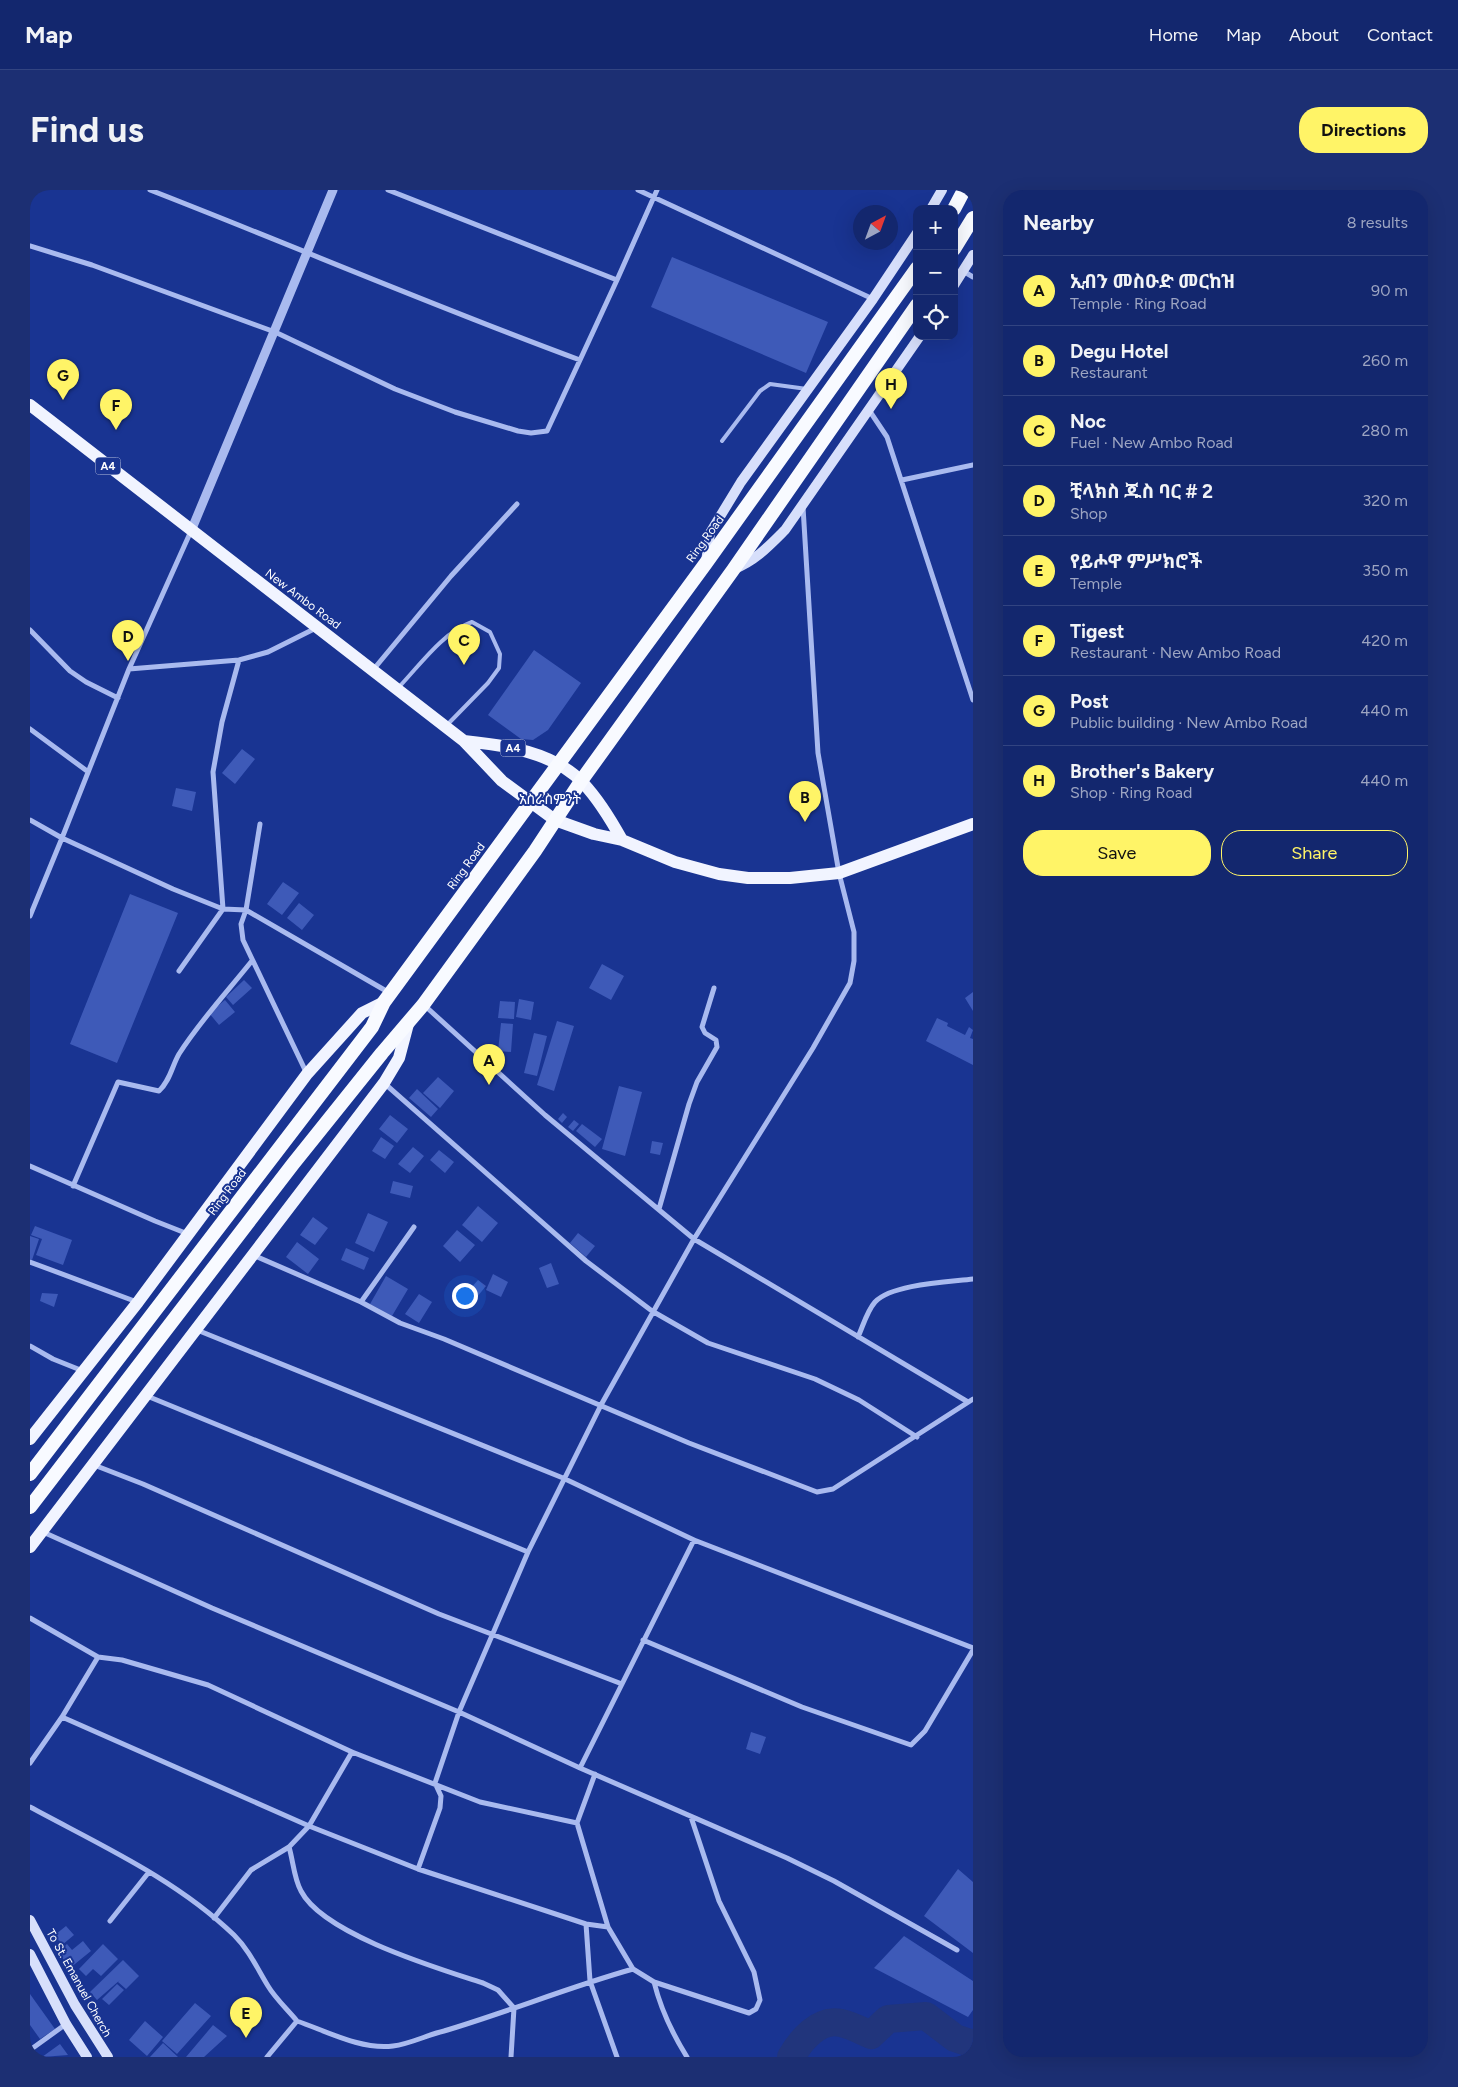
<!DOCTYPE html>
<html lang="en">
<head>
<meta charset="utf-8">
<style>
	:root { --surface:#13276e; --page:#1c2f73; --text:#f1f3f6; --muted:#9da5c2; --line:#324481; --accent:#fff467 }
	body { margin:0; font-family:Figtree,"Noto Sans Ethiopic",sans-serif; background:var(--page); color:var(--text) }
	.controls { position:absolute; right:15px; top:15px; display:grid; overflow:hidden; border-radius:10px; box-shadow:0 5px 20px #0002 }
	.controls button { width:45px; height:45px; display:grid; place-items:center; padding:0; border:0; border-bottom:1px solid var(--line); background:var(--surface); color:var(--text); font:25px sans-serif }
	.compass { position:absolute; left:823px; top:15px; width:45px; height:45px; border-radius:50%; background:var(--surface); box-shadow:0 5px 20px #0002; rotate:41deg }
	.you { position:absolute; left:434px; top:1105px; width:18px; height:18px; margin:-12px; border:4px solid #fff; border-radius:50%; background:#1a73e8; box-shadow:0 0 0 8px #1a73e833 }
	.badge { display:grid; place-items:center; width:32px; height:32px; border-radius:50%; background:var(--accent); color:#111; font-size:16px; font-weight:700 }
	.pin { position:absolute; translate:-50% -41px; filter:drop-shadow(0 1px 2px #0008) }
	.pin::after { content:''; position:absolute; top:26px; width:18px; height:15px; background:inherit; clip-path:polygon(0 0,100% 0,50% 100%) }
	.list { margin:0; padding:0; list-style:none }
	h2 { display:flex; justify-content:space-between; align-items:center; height:65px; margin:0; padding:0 20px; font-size:21px }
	h2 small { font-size:16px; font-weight:400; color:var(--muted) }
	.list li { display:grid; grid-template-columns:32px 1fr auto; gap:15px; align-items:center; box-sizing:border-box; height:70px; padding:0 20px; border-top:1px solid var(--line) }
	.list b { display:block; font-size:19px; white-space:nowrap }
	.list p { margin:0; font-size:16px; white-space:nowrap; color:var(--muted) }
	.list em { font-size:16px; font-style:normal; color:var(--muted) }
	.actions { display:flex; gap:10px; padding:15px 20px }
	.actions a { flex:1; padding:11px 0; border:1px solid var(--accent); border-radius:20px; text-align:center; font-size:18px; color:var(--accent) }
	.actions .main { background:var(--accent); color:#111 }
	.icon { flex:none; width:28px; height:28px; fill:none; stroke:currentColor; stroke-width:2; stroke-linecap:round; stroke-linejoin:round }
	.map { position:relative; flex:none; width:943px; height:1867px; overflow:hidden; border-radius:20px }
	header { display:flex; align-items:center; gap:30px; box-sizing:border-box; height:70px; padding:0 25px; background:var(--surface); border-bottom:1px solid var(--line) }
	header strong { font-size:24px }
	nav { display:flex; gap:28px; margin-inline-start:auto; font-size:18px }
	.intro { display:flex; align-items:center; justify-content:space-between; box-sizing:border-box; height:120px; padding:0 30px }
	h1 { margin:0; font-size:35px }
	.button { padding:12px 22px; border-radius:20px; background:var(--accent); color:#111; font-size:18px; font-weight:700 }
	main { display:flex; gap:30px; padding:0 30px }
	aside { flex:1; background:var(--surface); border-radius:20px; box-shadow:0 5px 20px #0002 }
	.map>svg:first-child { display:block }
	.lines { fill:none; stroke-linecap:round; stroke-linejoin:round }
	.river { stroke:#21357c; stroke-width:28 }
	.building { fill:#3e5ab8 }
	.service { stroke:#a9baef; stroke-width:4 }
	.minor { stroke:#a9baef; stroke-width:5 }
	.tertiary { stroke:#a9baef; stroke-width:9 }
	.secondary { stroke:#d7dffb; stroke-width:10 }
	.primary { stroke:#f1f4ff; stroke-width:12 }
	.trunk { stroke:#f8faff; stroke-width:14 }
	.labels { text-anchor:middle; stroke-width:4; stroke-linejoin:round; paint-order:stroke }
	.shield { fill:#193492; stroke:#bac2de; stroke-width:1 }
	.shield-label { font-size:11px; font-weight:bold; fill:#fff }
	.street-label { font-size:12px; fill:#fff; stroke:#193492 }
	.neighbourhood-label { font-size:14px; fill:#fff; stroke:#193492 }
</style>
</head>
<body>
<header>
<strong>Map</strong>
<nav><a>Home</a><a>Map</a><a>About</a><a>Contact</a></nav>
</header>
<div class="intro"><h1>Find us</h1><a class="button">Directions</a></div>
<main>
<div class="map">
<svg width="943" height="1867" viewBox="0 0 943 1867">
	<rect width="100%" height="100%" fill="#193492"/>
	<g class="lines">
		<path class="river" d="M761 1867C771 1850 789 1828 811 1833 821 1835 832 1841 841 1845L858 1829 896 1826 925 1848 943 1854"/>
	</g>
	<path class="building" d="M642 67 798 132 776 183 621 117Z
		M504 460 551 493 518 540 503 550 491 549 458 525Z
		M212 559 225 569 205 594 192 583Z
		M146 598 166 602 162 621 142 616Z
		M253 692 269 703 252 725 237 714Z
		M100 704 148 723 87 873 40 854Z
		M269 713 284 725 272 740 257 728Z
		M572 774 594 786 581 810 559 798Z
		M214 790 222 798 203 815 196 807Z
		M943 802V821L935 808Z
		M489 809 504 812 501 830 486 827Z
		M195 810 205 822 189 835 179 823Z
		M470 811 485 812 484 829 468 828Z
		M907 828 918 833 917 836 935 845 939 837 943 840 940 848 943 849V875L896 851Z
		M527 831 544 836 524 901 507 895Z
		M471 833 483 834 481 862 468 861Z
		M504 843 517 846 507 886 494 883Z
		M408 887 424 901 410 918 393 903Z
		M589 896 612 902 595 966 572 959Z
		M387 899 408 919 401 927 379 908Z
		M533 923 537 927 532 933 528 929Z
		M360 925 378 939 367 953 349 939Z
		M544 930 549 934 543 941 538 937Z
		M552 934 572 949 565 957 546 941Z
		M351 947 364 956 355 969 342 961Z
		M622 951 633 953 630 965 620 963Z
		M383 957 394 966 380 983 368 974Z
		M409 960 424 972 415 983 400 970Z
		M363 991 383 996 380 1008 360 1003Z
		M448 1016 468 1033 452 1052 432 1035Z
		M338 1023 358 1032 344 1062 325 1053Z
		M283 1027 298 1038 285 1055 270 1045Z
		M5 1036 42 1050 33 1075 6 1065 12 1049 1 1045Z
		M427 1040 445 1055 430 1072 413 1056Z
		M548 1043 565 1056 556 1067 540 1053Z
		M0 1046 9 1049 2 1070 0 1069Z
		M267 1052 289 1069 278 1084 256 1067Z
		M316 1058 339 1068 334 1080 311 1070Z
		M521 1073 529 1094 517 1098 509 1078Z
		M463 1084 478 1092 471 1107 456 1100Z
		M356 1086 378 1099 362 1126 340 1114Z
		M448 1090 456 1096 447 1107 439 1100Z
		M12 1103 28 1104 24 1117 10 1111Z
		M389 1104 402 1112 389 1133 375 1124Z
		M721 1542 736 1547 730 1564 716 1559Z
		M928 1679 943 1692V1763L894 1726Z
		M36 1736 44 1745 32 1755 29 1750 25 1753 21 1748Z
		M874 1746 943 1791V1820L938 1827 844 1778Z
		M53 1751 61 1761 40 1778 28 1762 37 1754 42 1760Z
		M73 1754 88 1769 71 1786 63 1779 56 1786 49 1779Z
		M93 1770 109 1786 96 1799 88 1792 90 1790 67 1810 60 1802Z
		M87 1794 94 1800 79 1815 72 1809Z
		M0 1804 25 1839 10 1849 0 1835Z
		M165 1813 181 1826 147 1864 132 1851Z
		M115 1831 133 1847 117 1866 99 1850Z
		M183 1835 197 1846 174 1867H156Z
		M133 1853 148 1867H120Z
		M30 1854 38 1865 12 1867Z"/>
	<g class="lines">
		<path class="service" d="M692 251 730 201 740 194 777 199
			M369 497C391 474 412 443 442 432L460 442 470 464 469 478 458 493 417 535"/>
		<path class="minor" d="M120 0C264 56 406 117 550 170L587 90 358 0
			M608 0 843 109
			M0 56 62 75 245 142 365 199 425 222 488 241 501 243 517 241 550 170
			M933 81 943 87
			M587 90 627 0
			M839 220 857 247 943 510
			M872 290 943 275
			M161 341 99 479 32 648 143 699 193 719 216 720 358 802
			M0 440 40 481 56 492 88 508
			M99 479 209 470 238 462 286 438
			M343 480 421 386 487 314
			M0 539 57 581
			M0 630 32 648 0 726
			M230 634 216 720 211 734 213 750 277 884
			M149 781 193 719 183 582 192 532 209 470
			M394 815 515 925 664 1049 938 1212
			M354 893 556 1071 622 1121 678 1153 785 1189 829 1210 887 1247
			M0 976 125 1031 158 1044
			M43 996 88 892 129 901C140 891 142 876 149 864 170 831 197 802 221 772
			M629 1019 659 914 667 892 687 857 686 850 675 843 672 837 684 798
			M223 1065 331 1112 370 1133 414 1149 659 1253 787 1302 803 1299 943 1209
			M0 1072 107 1112
			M331 1112 384 1037
			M167 1140 533 1288 664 1350 943 1458
			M828 1147C833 1136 837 1121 845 1112 862 1094 919 1092 943 1089
			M0 1156 23 1169 53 1181
			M117 1206 498 1362
			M64 1275 113 1294 409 1424 592 1494
			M13 1342 182 1418 429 1522 550 1578 757 1668 804 1691 927 1760
			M0 1428 68 1467 92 1470 178 1495 322 1562 450 1612 547 1633
			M613 1450 772 1517 881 1555 895 1541 943 1460
			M32 1527 68 1467
			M0 1573 32 1527 279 1636 388 1679 410 1618 411 1606 405 1593 429 1522 498 1362 571 1215 664 1049 783 858 820 793 824 771V742L809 683 788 563 773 317
			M550 1578 664 1350
			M565 1584 547 1633 578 1737 603 1779 624 1792C631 1820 642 1843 657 1867
			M0 1617C70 1655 146 1689 204 1745 219 1760 227 1778 238 1796 245 1808 258 1820 267 1831L237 1867
			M259 1657C263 1670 264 1689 271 1701 293 1744 407 1778 453 1793L468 1800 484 1818 481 1867
			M388 1679 556 1734 578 1737
			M184 1728 221 1680 259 1657 279 1636 322 1562
			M80 1731 119 1682
			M556 1734 560 1791 587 1867
			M624 1792 719 1823 726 1819 730 1810 724 1782 689 1711 661 1627
			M267 1831C296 1841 331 1860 363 1856 380 1854 397 1845 414 1841 478 1822 539 1797 603 1779
			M0 1860 36 1834"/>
		<path class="tertiary" d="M161 341 303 0"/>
		<path class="secondary" d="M901 19 912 0
			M924 95 943 65
			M676 372 680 343 711 292 843 109 887 43
			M704 379C725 371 739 356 755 340L890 146
			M0 1730 45 1815 78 1867
			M0 1764 36 1834 57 1867"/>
		<path class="primary" d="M0 215 434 551 472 591 525 630 564 644 592 650 645 672 689 684 718 688H760L809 683 943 634
			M434 551C474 555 524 562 553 593 569 610 581 630 592 650
			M0 1249 108 1112 277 884 332 823 354 812
			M0 1357 354 893 369 868 378 834"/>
		<path class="trunk" d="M924 19 934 0
			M924 59 943 28
			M0 1284 342 837 354 812 676 373 887 78
			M0 1317 263 974 352 863 393 815 505 661 551 591 703 380 887 115"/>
	</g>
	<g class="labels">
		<g class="shield">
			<rect x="65.5" y="267.5" width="25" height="17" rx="4"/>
			<rect x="470.5" y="549.5" width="25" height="17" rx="4"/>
		</g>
		<g class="shield-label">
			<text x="78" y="280">A4</text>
			<text x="483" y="562">A4</text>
		</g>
		<g class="street-label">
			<text transform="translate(675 349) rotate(-54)" y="4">Ring Road</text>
			<text transform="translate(273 409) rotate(37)" y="4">New Ambo Road</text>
			<text transform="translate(436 676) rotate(-54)" y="4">Ring Road</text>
			<text transform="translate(197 1002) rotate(-53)" y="4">Ring Road</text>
			<text transform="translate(49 1793) rotate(61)" y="4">To St. Emanuel Cherch</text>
		</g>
		<g class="neighbourhood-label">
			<text x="520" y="614">አስራስምንት</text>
		</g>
	</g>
</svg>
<div class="controls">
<button>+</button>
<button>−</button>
<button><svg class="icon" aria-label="locate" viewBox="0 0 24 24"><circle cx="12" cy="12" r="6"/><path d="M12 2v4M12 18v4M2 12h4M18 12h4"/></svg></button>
</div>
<svg class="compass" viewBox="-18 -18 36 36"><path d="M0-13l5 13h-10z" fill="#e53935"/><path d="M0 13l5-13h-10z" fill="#9da5c2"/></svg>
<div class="you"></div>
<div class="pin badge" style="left:459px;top:895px">A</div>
<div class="pin badge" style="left:775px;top:632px">B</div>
<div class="pin badge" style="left:434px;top:475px">C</div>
<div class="pin badge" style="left:98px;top:471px">D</div>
<div class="pin badge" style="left:216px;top:1848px">E</div>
<div class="pin badge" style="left:86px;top:240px">F</div>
<div class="pin badge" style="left:33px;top:210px">G</div>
<div class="pin badge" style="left:861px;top:219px">H</div>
</div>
<aside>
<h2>Nearby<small>8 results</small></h2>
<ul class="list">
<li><span class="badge">A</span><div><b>ኢብን መስዑድ መርከዝ</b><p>Temple · Ring Road</p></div><em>90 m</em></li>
<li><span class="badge">B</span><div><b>Degu Hotel</b><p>Restaurant</p></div><em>260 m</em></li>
<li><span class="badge">C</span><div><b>Noc</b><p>Fuel · New Ambo Road</p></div><em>280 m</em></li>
<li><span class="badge">D</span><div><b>ቺላክስ ጁስ ባር # 2</b><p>Shop</p></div><em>320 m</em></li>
<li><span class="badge">E</span><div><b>የይሖዋ ምሥክሮች</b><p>Temple</p></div><em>350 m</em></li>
<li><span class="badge">F</span><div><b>Tigest</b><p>Restaurant · New Ambo Road</p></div><em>420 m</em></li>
<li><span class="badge">G</span><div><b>Post</b><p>Public building · New Ambo Road</p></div><em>440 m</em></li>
<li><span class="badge">H</span><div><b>Brother's Bakery</b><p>Shop · Ring Road</p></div><em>440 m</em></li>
</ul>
<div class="actions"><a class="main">Save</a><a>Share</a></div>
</aside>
</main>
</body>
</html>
